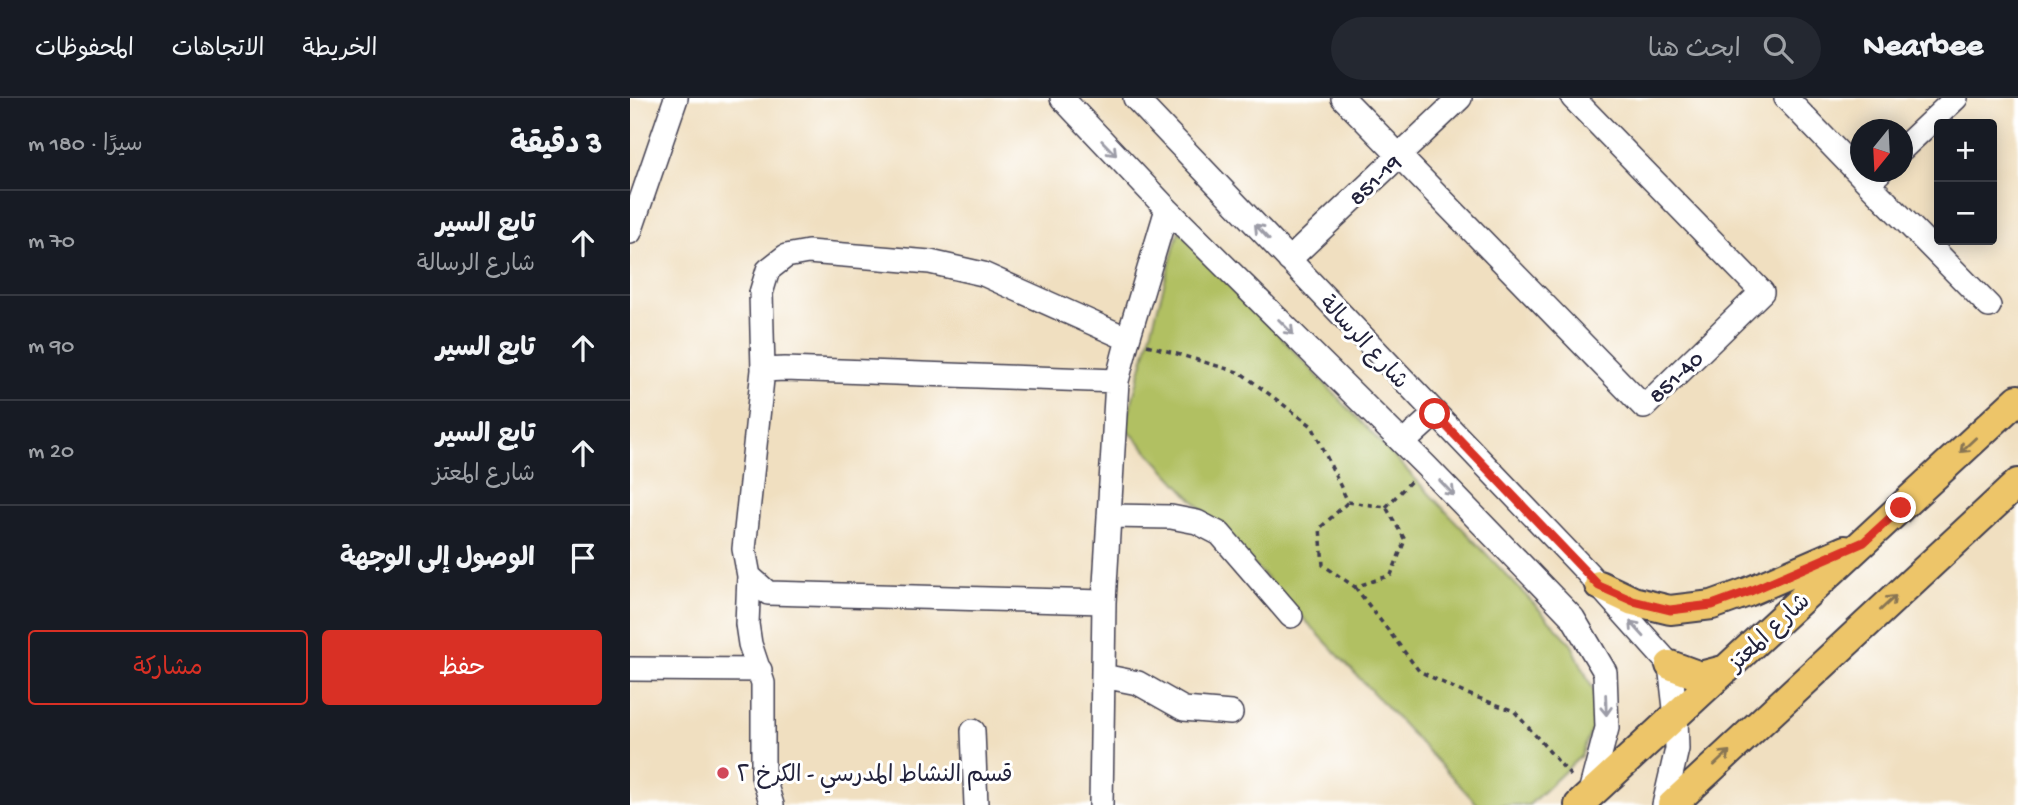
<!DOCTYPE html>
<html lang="ar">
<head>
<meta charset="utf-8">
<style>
	:root { --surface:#171b24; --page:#242831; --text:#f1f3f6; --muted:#9ea1a6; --line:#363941; --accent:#d93025 }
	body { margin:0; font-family:"Gochi Hand","Playpen Sans Arabic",sans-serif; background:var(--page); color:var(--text); direction:rtl }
	.controls { position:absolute; right:21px; top:21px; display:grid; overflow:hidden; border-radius:7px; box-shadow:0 4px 18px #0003 }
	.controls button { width:63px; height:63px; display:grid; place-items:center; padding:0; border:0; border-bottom:2px solid var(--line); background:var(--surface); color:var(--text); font:35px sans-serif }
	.compass { position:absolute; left:1220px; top:21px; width:63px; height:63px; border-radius:50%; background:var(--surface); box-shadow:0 4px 18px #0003; rotate:198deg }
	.stop { position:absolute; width:21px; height:21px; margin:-16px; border:5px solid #d93025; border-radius:50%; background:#fff }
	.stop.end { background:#d93025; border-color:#fff; box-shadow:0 2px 7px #0008 }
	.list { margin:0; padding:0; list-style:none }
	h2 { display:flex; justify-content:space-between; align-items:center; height:91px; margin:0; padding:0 28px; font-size:30px }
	h2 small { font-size:23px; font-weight:400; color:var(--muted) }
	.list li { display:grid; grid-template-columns:46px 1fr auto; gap:21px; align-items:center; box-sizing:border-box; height:105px; padding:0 28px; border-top:2px solid var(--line) }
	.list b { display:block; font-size:26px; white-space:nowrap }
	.list p { margin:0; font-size:23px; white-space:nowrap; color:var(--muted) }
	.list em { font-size:23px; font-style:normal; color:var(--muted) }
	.actions { display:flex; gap:14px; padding:21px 28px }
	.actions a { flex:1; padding:16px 0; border:2px solid var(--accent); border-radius:7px; text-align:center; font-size:24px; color:var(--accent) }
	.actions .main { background:var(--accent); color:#fff }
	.icon { flex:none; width:38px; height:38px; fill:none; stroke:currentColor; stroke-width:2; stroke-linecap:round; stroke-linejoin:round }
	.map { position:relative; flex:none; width:1388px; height:707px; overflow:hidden; direction:ltr }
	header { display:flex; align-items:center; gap:42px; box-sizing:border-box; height:98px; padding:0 35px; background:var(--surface); border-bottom:2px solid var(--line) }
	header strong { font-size:33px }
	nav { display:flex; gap:38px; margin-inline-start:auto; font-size:24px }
	.search { width:490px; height:63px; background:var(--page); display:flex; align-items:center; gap:18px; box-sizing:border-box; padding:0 24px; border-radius:38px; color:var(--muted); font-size:26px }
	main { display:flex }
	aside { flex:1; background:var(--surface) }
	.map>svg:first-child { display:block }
	.garden { fill:#b1c062; stroke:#6a714e; stroke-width:2 }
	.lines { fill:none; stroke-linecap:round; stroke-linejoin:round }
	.minor-casing { stroke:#413e4f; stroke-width:26 }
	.major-casing { stroke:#413e4f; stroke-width:32 }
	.path { stroke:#413e4f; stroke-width:3.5; stroke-dasharray:5 5; stroke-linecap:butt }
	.minor { stroke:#fff; stroke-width:23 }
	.major { stroke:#edc569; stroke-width:28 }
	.oneway { stroke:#9c9ca7 }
	.oneway2 { stroke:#887452 }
	.route { stroke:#d93025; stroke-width:9 }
	.poi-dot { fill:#d1495b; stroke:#fff; stroke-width:2.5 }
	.labels { text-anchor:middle; stroke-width:6; stroke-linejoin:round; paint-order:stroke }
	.street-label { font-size:23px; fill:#22223b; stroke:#fff }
	.poi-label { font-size:23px; fill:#22223b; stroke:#fff; text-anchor:start }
</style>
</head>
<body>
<header>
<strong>Nearbee</strong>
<div class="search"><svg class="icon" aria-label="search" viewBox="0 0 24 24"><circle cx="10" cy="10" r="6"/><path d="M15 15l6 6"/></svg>ابحث هنا</div>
<nav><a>الخريطة</a><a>الاتجاهات</a><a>المحفوظات</a></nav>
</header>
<main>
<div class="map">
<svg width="1388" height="707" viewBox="0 0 1388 707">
	<rect width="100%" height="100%" fill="#fff"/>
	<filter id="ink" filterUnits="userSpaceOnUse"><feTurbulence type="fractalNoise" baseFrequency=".0143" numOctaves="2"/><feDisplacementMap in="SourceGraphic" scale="14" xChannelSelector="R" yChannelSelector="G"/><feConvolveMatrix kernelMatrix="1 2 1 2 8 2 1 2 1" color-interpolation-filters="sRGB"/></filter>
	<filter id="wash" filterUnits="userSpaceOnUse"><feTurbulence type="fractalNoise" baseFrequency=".00686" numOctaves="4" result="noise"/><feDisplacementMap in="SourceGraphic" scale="28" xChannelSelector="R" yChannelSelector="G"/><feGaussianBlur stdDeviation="1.57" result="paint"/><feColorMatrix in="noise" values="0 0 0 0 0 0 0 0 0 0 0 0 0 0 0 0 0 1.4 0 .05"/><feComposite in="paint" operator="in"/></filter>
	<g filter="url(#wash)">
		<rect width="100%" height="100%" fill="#f0dfc0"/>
		<path class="garden" d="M549 132 941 545 964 594 963 628 951 658 899 707H848L495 329Z"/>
	</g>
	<g filter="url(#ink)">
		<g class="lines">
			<g class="minor-casing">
				<path id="minor" d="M432 0 537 111 796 368 943 520 975 574 977 630 959 698
					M505 0 956 473 1040 567 1046 619 1047 651 1034 707
					M713 0 1014 309 1132 194 943 0
					M1156 0 1238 85 1250 74
					M1272 51 1326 0
					M1238 85 1359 208
					M0 134 46 0
					M659 162 830 0
					M133 272 131 195 138 172 156 158 178 154 300 164 353 176 498 241
					M773 345 805 316
					M479 418 541 419 567 424 590 436 661 518
					M119 478 117 526 120 546 133 585V678L142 707
					M474 504 138 495 119 478 114 451 133 272 155 271 487 283
					M0 571 130 572
					M473 578 508 585 554 611 601 615
					M343 633 346 707
					M471 707 474 504 487 283 498 241 537 111"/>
			</g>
			<g class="major-casing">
				<path id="major" d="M969 487 1003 503 1040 512 1082 507 1118 494 1215 452
					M1040 567 1070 578 1097 571
					M949 707 1388 301
					M1042 707 1388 385"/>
			</g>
			<path class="path" d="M517 247 611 275 682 328 718 404
				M718 404 756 409 775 442 761 477 725 489 693 467 690 430Z
				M756 409 781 383
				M725 489 789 573 832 594 884 613 941 678"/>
			<use href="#minor" class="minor"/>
			<use href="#major" class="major"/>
		</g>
		<defs><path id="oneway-shaft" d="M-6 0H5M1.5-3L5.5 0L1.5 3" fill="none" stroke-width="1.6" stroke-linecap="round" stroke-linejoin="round" transform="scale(1.75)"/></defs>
		<g class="oneway">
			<use href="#oneway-shaft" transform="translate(479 50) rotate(46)"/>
			<use href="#oneway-shaft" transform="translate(632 134) rotate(-133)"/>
			<use href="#oneway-shaft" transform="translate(656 229) rotate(45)"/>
			<use href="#oneway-shaft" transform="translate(817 390) rotate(46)"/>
			<use href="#oneway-shaft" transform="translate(1007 531) rotate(-132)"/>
			<use href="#oneway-shaft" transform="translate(976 607) rotate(88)"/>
		</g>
		<g class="oneway2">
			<use href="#oneway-shaft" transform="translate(1338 347) rotate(137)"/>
			<use href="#oneway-shaft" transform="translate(1258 505) rotate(-43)"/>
			<use href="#oneway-shaft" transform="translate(1092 660) rotate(-43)"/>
		</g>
	</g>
	<g class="lines" filter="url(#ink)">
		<path class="route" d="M805 316 969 488 1003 503 1040 512 1082 507 1118 494 1234 444 1271 410"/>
	</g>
	<circle class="poi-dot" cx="93" cy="675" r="7"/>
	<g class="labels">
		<g class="street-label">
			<text transform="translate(744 81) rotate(-44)" y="8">851-19</text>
			<text transform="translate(735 243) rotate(47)" y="8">شارع الرسالة</text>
			<text transform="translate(1045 278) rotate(-43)" y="8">851-40</text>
			<text transform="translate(1138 533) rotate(-43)" y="8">شارع المعتز</text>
		</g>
		<g class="poi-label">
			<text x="107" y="683">قسم النشاط المدرسي - الكرخ ٢</text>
		</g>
	</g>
</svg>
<div class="controls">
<button>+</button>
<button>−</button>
</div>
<svg class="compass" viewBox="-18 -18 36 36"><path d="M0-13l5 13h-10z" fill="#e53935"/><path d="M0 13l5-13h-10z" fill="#9ea1a6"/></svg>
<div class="stop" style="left:805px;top:316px"></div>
<div class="stop end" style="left:1271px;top:410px"></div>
</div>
<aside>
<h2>3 دقيقة<small>سيرًا · 180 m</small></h2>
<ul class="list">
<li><svg class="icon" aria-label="ahead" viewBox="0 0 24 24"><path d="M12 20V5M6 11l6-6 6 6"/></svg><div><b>تابع السير</b><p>شارع الرسالة</p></div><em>70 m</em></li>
<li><svg class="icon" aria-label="ahead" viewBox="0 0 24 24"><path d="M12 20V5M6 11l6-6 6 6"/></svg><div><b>تابع السير</b></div><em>90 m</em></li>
<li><svg class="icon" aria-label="ahead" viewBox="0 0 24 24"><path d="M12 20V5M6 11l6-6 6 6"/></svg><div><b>تابع السير</b><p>شارع المعتز</p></div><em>20 m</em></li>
<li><svg class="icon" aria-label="arrive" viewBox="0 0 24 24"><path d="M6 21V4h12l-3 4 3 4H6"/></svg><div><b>الوصول إلى الوجهة</b></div></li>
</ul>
<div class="actions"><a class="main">حفظ</a><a>مشاركة</a></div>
</aside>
</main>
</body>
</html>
